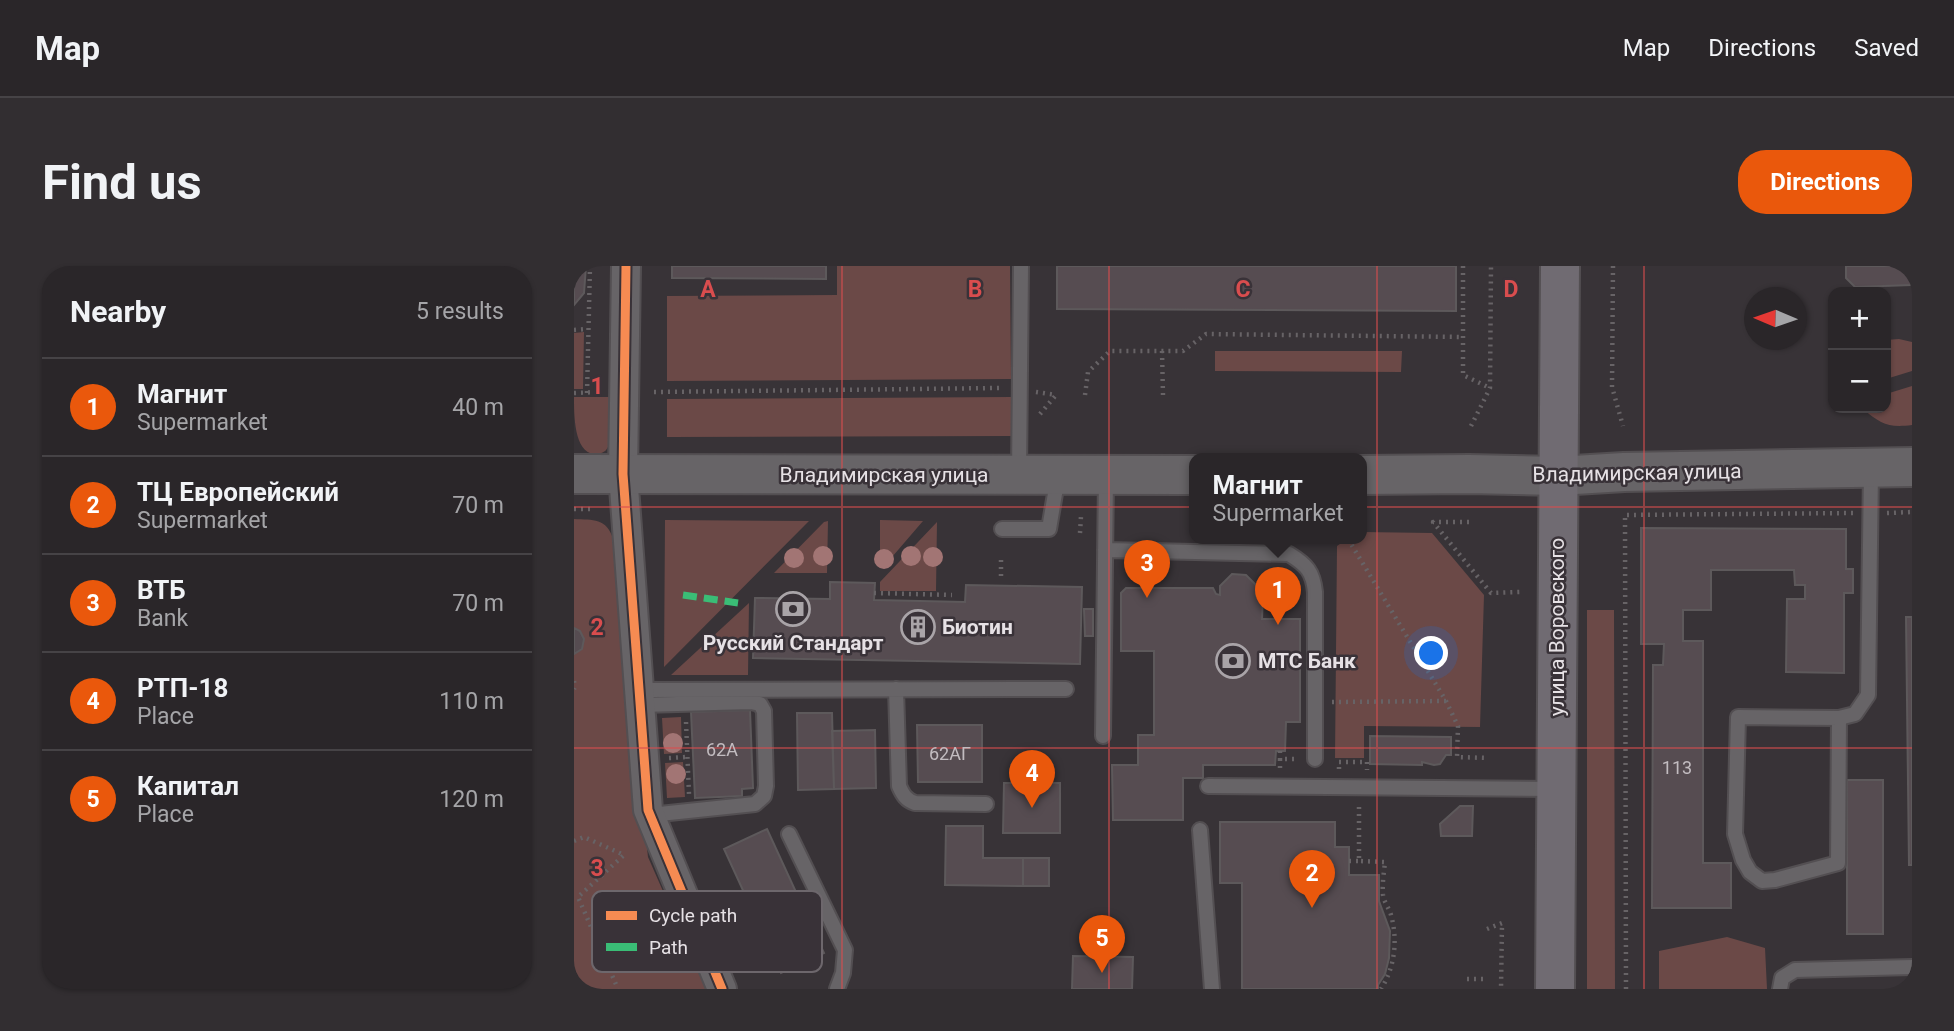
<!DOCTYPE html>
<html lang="en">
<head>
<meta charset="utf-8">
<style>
	:root { --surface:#2a2629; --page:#322e31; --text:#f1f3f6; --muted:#a5a5a8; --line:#464346; --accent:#ea580c }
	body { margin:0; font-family:Roboto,sans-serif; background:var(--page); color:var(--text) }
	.controls { position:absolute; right:21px; top:21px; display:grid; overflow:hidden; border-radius:14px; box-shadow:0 2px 5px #0004 }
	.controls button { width:63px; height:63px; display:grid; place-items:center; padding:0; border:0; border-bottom:2px solid var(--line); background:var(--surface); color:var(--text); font:35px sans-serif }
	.compass { position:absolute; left:1170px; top:21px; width:63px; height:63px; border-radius:50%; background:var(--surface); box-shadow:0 2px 5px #0004; rotate:272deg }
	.you { position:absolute; left:858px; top:388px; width:24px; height:24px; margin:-18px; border:5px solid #fff; border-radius:50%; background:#1a73e8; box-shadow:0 0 0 10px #1a73e833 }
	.badge { display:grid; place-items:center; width:46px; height:46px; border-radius:50%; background:var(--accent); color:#fff; font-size:23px; font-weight:700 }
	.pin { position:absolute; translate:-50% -58px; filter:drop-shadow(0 2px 4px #0008) }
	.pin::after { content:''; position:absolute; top:37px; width:24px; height:21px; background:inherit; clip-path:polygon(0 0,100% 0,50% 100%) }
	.popup { position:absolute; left:615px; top:187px; width:178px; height:91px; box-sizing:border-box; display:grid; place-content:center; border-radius:14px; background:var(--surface); filter:drop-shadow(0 2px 5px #0005); font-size:23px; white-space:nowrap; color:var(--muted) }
	.popup b { font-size:26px; color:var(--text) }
	.popup::after { content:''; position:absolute; left:50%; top:100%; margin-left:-14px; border:14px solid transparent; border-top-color:var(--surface) }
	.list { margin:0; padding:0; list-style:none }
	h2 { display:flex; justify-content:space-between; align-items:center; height:91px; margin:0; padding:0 28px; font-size:30px }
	h2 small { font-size:23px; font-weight:400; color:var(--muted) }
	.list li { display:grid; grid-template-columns:46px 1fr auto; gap:21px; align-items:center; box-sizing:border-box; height:98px; padding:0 28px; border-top:2px solid var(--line) }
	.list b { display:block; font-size:26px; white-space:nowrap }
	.list p { margin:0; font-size:23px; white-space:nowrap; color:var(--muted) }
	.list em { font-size:23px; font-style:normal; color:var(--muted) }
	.map { position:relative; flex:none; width:1338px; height:723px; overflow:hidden; border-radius:28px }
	header { display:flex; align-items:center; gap:42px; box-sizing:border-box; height:98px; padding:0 35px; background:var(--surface); border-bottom:2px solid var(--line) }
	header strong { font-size:33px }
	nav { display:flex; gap:38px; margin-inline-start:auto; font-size:24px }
	.intro { display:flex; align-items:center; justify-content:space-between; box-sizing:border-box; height:168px; padding:0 42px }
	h1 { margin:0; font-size:49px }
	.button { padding:18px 32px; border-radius:28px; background:var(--accent); color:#fff; font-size:24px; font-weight:700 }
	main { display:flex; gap:42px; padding:0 42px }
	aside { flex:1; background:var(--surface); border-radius:28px; box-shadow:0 2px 5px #0004 }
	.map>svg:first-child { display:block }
	.green { fill:#6b4947 }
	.building { fill:#564c51; stroke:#5d595b; stroke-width:2 }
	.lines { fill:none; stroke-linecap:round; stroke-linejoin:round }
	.service-casing { stroke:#534f52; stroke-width:18 }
	.minor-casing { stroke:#534f52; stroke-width:32 }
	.secondary-casing { stroke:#534f52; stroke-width:42 }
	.primary-casing { stroke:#534f52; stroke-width:42 }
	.path { stroke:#676366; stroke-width:4.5; stroke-dasharray:2 5; stroke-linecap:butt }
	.service { stroke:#676467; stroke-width:14 }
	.minor { stroke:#676467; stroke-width:28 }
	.secondary { stroke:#676467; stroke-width:38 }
	.primary { stroke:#706b72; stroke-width:38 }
	.quiet { stroke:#3abd76; stroke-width:7; stroke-dasharray:14 7; stroke-linecap:butt }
	.cycleway-casing { stroke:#393238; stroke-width:13 }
	.cycleway { stroke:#f68b52; stroke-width:9 }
	.tree { fill:#a27574 }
	.grid { fill:none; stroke:#d94d4e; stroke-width:2; stroke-opacity:0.55 }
	.labels { text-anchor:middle; stroke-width:5; stroke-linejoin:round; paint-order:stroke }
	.number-label { font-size:18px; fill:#c2bcc0 }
	.street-label { font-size:21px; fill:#e6e1e5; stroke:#393238 }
	.poi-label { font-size:21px; font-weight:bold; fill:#e6e1e5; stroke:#393238; text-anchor:start }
	.key { fill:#393238; stroke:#6d676c; stroke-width:2 }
	.key-label { font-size:19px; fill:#e6e1e5 }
	.grid-label { font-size:23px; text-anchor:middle; font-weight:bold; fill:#d94d4e; stroke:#393238; stroke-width:5; stroke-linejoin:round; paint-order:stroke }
</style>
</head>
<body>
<header>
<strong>Map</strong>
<nav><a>Map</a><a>Directions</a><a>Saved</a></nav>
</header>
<div class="intro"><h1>Find us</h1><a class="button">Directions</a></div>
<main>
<aside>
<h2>Nearby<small>5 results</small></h2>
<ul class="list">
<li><span class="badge">1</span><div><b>Магнит</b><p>Supermarket</p></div><em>40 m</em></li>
<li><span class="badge">2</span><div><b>ТЦ Европейский</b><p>Supermarket</p></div><em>70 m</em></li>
<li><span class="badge">3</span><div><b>ВТБ</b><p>Bank</p></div><em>70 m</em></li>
<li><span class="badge">4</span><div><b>РТП-18</b><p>Place</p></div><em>110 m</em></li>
<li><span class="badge">5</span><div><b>Капитал</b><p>Place</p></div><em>120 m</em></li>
</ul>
</aside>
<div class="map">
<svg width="1338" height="723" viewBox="0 0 1338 723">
	<rect width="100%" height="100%" fill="#383337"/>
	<path class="green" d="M263 0H436L437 113 93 115V30L263 29Z
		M10 66 9 123H0V67Z
		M1325 73 1338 76V105L1312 113V74Z
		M641 85H828L827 106 641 105Z
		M1338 120V159C1314 162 1307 158 1289 143L1312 142V128Z
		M0 131H39C38 143 40 172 34 181 31 187 26 188 20 188 0 186 0 149 0 131Z
		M437 131V170L93 171V133Z
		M0 253C19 254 33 252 39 273L74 591 132 723H0Z
		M91 254 235 255 90 401Z
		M306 254 349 255 312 298H306Z
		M254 255 253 307H200L250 256Z
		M363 256 362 325H306V316Z
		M788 266 858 267 910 329 906 461 790 460V492H761L763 280 773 273H788Z
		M175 337 174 409H97Z
		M1013 344H1040L1041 723H1013Z
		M107 451 108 487 90 488 88 452Z
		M109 496 111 531 93 532 91 497Z
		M1153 671 1191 682 1193 723H1085V685Z"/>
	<path class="building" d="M0 0H12L10 27 0 39Z
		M98 0H252V13L98 12Z
		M483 0H882V45L483 43Z
		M1272 0H1338V19L1281 21 1272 12Z
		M1067 262 1272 263V303H1279V327H1270V407L1212 406 1213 333H1231V319H1221L1220 304H1137V344H1109V375H1129V597H1157V642H1078L1079 399H1089L1090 378H1067Z
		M658 308 672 309 682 319V330L689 331 688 353H726V456H712L711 485H702L701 499H629V512H609V554H539L538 499H564V469H580V385H547V327L552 322H639L642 328 646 329V320Z
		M256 316 301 317 300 334 391 336 392 319 508 321 506 398 179 392 181 332 256 333Z
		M510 343H519V370H511Z
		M1332 351H1338V599H1335Z
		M0 362 6 365 10 373 8 383 0 388Z
		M176 444 179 522 168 523V530L121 532 117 446Z
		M223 447H258L260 523 224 524Z
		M343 459H408V516H344Z
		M301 464 302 522 260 523 258 465Z
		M796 470 877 471V489H872L866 498 860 499 848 496V499L796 498Z
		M1273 514H1309V668H1273Z
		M430 517H486V567H429Z
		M886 540H899L898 570H867L866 558Z
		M646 556H761V581H775V609H805V635L816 665 815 692 811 708 804 719V723H668V617H646Z
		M372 560H409V592H449V620L371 619Z
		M193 563 250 687 207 707 150 583Z
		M449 592H475V620H449Z
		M499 690 559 691 558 723H498Z"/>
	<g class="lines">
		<g class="service-casing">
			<path id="service" d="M445 208 447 0
				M428 263H475L484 210
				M531 284 715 288C733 299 739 306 741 326V493
				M322 423 325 520C329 529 332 534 341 537L412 538
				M65 424 492 423
				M67 439 177 436 186 438 190 445 192 520 190 530 181 538 76 549
				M1265 452 1264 597 1201 614 1188 615 1176 606 1169 594 1161 568 1164 451 1265 452 1281 448 1294 429 1297 204
				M529 470 532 210
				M634 520 982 523
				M626 564 638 723
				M215 568 271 684 269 707 263 723
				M1206 723 1208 712 1221 704 1338 701"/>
		</g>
		<g class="minor-casing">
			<path id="minor" d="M52 0 49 208 74 544 148 723"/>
		</g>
		<g class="secondary-casing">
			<path id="secondary" d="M0 208 620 209
				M788 209 895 208 984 210 1050 206 1338 201"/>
		</g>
		<g class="primary-casing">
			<path id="primary" d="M981 723 986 0"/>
		</g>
		<path class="path" d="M889 0V109L916 122
			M1039 0 1038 121 1049 160
			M0 64 14 63
			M588 85 589 129
			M80 126 426 122
			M462 126 482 129
			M0 127 24 126
			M13 127 16 0
			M511 129 514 106 536 85H609L632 68 889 71
			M466 148 482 129
			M897 160 916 122 917 0
			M0 243H21
			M1313 247 1338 246
			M895 256H859L917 327 947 326
			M506 267 507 250
			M774 273 872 435 884 460 883 491 914 492
			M427 310V290
			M300 327 378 329
			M0 415 1 421 0 423
			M758 436 872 435
			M112 456 115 528
			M706 485V493
			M95 492 113 491
			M706 502V493H723
			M765 503V496H793V504
			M785 541V595L811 596C810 606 808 618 809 629 810 636 815 642 817 649 824 674 821 701 807 723
			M0 575 10 571 50 589 4 631 44 723
			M775 595H785
			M913 663 928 657 927 723
			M893 713H912
			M1052 723 1051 249 1280 247"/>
		<use href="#service" class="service"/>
		<use href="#minor" class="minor"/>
		<use href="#secondary" class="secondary"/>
		<use href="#primary" class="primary"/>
		<path class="quiet" d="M109 329 164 337"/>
		<g class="cycleway-casing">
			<path id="cycleway" d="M52 0 49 208 74 544 148 723"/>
		</g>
		<use href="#cycleway" class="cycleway"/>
	</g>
	<g class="tree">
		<circle cx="249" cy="290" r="10"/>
		<circle cx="337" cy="290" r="10"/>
		<circle cx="359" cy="291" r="10"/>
		<circle cx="220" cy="292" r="10"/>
		<circle cx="310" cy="293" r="10"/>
		<circle cx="99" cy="477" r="10"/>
		<circle cx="102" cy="508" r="10"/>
	</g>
	<path class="grid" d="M268 0V723M535 0V723M803 0V723M1070 0V723M0 241H1338M0 482H1338"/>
	<defs>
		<g id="bank-ring" transform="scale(1.75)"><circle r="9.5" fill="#393238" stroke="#a9a4a8" stroke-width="1.5"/><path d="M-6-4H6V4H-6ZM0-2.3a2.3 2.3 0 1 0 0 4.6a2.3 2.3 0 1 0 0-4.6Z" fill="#a9a4a8"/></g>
		<g id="building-ring" transform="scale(1.75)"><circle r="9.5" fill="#393238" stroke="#a9a4a8" stroke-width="1.5"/><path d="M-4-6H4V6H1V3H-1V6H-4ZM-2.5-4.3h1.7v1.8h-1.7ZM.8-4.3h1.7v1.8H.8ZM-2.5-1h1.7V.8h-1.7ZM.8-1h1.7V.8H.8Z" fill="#a9a4a8"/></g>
	</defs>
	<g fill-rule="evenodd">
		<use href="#bank-ring" x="219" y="343"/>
		<use href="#building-ring" x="344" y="361"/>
		<use href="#bank-ring" x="659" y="395"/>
	</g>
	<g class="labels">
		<g class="number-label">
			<text x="148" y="490">62А</text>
			<text x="376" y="494">62АГ</text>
			<text x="1103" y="508">113</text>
		</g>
		<g class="street-label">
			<text transform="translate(1063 207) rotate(-1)" y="7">Владимирская улица</text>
			<text x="310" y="216">Владимирская улица</text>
			<text transform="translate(983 361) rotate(-90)" y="7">улица Воровского</text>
		</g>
		<g class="poi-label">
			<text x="368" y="368">Биотин</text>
			<text x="219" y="384" text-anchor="middle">Русский Стандарт</text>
			<text x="684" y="402">МТС Банк</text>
		</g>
	</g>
	<rect x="18" y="625" width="230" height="81" rx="10" class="key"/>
	<rect x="32" y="645" width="31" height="9" fill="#f68b52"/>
	<rect x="32" y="677" width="31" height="8" fill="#3abd76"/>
	<g class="key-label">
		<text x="75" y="656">Cycle path</text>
		<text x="75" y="688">Path</text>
	</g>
	<g class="grid-label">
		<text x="134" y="31">A</text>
		<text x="401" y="31">B</text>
		<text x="669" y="31">C</text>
		<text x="937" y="31">D</text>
		<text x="23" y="128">1</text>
		<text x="23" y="369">2</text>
		<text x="23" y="610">3</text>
	</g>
</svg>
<div class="controls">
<button>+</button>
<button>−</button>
</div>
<svg class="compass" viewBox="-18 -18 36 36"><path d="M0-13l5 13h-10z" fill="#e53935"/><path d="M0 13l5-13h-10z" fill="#a5a5a8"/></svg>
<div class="you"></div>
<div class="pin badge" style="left:704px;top:359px">1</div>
<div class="popup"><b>Магнит</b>Supermarket</div>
<div class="pin badge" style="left:738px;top:642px">2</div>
<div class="pin badge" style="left:573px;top:332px">3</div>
<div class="pin badge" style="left:458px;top:542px">4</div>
<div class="pin badge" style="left:528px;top:707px">5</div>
</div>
</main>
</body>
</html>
